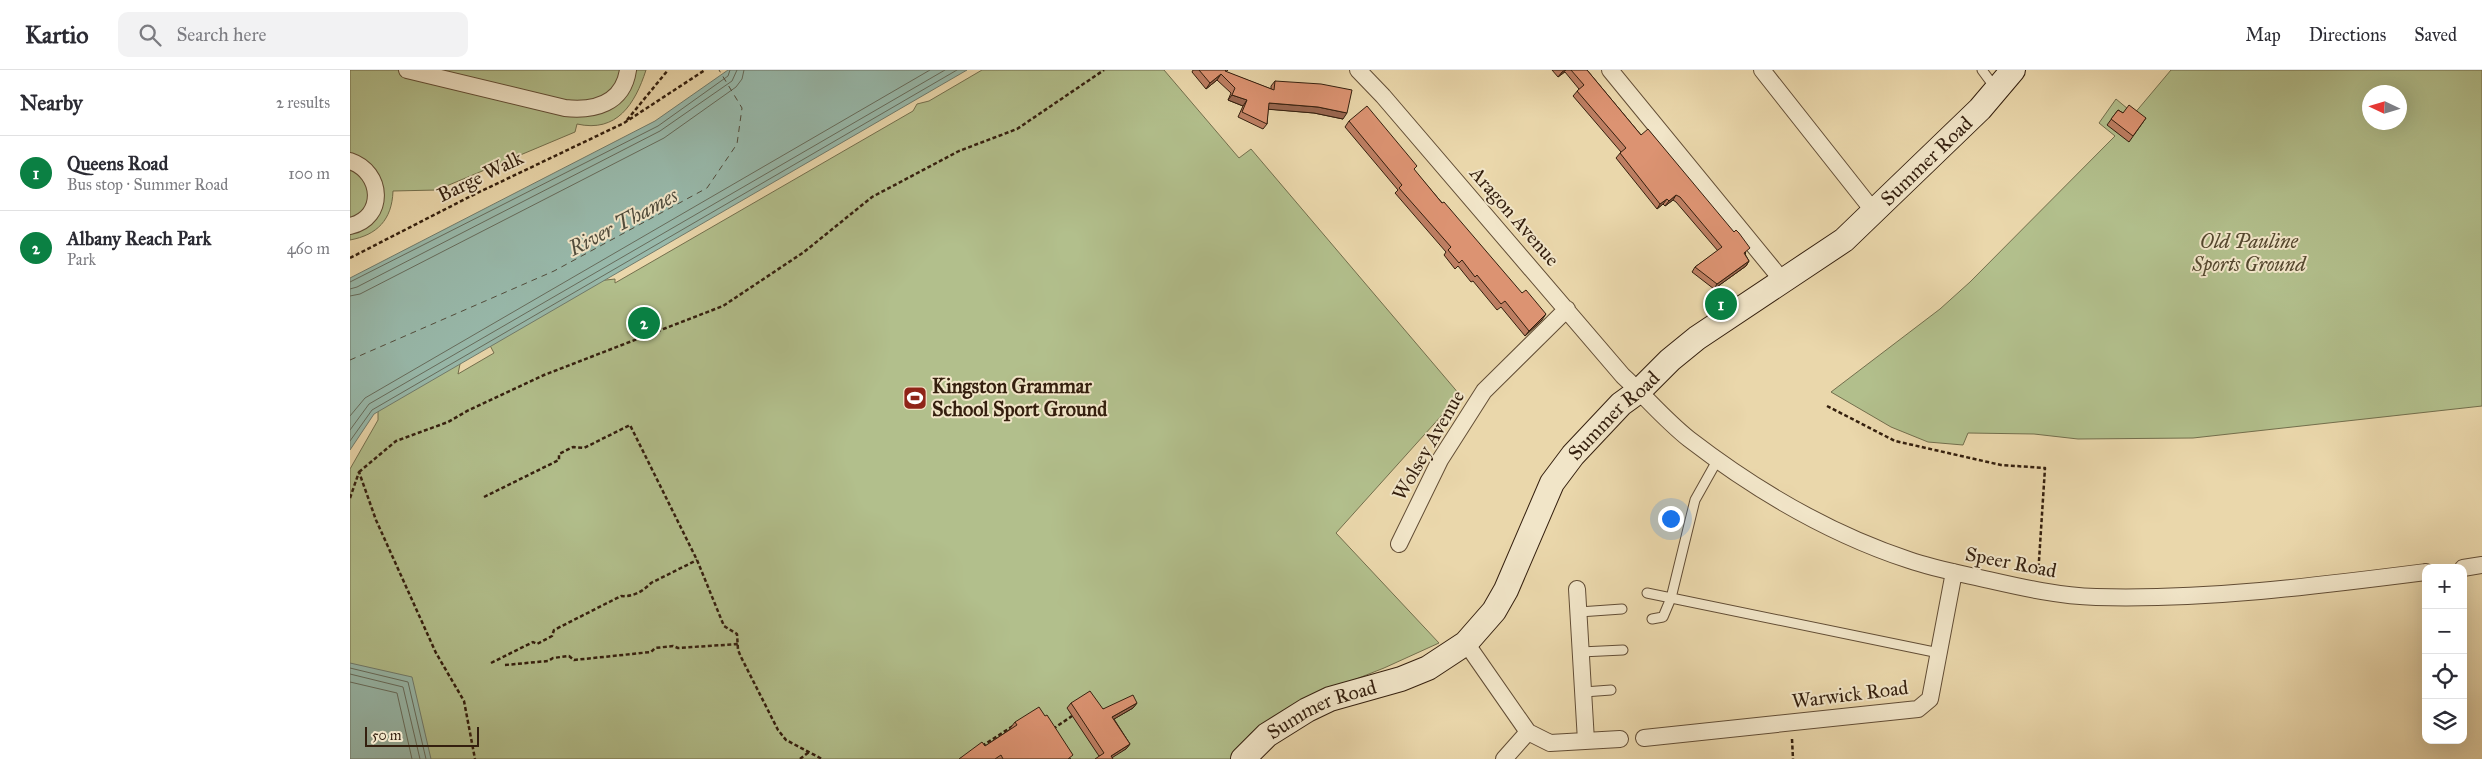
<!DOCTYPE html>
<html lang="en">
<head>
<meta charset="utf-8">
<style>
	:root { --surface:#fff; --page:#f2f2f3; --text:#2b2b33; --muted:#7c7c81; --line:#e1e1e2; --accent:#0b8043 }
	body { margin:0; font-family:"IM FELL Great Primer",serif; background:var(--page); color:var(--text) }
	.controls { position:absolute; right:15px; bottom:15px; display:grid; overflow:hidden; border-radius:10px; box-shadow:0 5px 20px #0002 }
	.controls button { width:45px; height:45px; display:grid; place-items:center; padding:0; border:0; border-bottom:1px solid var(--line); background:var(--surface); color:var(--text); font:25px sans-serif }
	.compass { position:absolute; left:2012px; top:15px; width:45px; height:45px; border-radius:50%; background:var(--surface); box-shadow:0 5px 20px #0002; rotate:274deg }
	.scale { position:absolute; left:15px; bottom:12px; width:114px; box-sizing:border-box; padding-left:5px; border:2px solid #341f0e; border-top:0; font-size:14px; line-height:18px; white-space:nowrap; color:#341f0e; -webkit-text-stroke:4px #f1e5c8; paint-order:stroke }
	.you { position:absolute; left:1320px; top:448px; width:18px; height:18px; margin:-12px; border:4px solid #fff; border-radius:50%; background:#1a73e8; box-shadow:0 0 0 8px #1a73e833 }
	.badge { display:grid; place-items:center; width:32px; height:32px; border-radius:50%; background:var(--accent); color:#fff; font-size:16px; font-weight:700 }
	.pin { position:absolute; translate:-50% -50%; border:2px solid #fff; box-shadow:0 1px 5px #0006 }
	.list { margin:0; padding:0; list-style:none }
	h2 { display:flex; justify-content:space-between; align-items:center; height:65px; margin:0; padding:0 20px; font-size:21px }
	h2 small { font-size:16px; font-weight:400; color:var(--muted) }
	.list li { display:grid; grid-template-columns:32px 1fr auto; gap:15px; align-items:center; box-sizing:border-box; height:75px; padding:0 20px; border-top:1px solid var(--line) }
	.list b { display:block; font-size:19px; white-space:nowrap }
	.list p { margin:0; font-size:16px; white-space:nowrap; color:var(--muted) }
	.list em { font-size:16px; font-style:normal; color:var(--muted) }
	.icon { flex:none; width:28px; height:28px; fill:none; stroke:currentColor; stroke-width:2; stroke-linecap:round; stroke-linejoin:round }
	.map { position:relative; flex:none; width:2132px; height:689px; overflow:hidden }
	header { display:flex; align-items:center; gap:30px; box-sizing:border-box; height:70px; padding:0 25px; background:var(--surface); border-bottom:1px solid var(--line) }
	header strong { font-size:24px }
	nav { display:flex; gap:28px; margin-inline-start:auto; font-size:18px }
	.search { width:350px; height:45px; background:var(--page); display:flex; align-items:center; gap:12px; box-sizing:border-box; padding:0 18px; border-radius:10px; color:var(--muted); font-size:19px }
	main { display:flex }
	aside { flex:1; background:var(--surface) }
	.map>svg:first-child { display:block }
	.green { fill:#b2bf8c; stroke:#736f4d; fill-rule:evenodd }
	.water { fill:#98b9ab; stroke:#707b6c }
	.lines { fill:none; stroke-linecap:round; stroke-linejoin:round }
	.shore { stroke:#666c5c; stroke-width:1 }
	.ferry { stroke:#524d3d; stroke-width:1; stroke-dasharray:6 5; stroke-linecap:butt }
	.lane-casing { stroke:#624d35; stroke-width:11 }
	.street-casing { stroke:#624d35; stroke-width:18 }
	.secondary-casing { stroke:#341f0e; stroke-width:26 }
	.path { stroke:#341f0e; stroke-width:2.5; stroke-dasharray:4 2.5; stroke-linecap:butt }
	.lane { stroke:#f1e5c8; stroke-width:9 }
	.street { stroke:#f1e5c8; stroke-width:16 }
	.secondary { stroke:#f1e5c8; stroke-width:24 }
	.wall { fill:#bd7e62; stroke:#341f0e }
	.shaded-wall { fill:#9a6750; stroke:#341f0e }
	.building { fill:#dc9372; stroke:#341f0e }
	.labels { text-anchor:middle; stroke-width:4; stroke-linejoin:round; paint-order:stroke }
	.street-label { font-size:20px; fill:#341f0e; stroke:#f1e5c8 }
	.park-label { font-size:20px; font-style:italic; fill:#54472e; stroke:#f1e5c8 }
	.poi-label { font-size:20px; font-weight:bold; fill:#341f0e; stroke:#f1e5c8; text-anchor:start }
	.water-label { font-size:21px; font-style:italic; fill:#524d3d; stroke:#f1e5c8 }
</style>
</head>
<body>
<header>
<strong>Kartio</strong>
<div class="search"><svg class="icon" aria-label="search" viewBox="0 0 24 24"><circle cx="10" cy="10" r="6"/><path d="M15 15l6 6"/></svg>Search here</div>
<nav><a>Map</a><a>Directions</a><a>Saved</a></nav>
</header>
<main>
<aside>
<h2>Nearby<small>2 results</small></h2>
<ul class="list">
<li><span class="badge">1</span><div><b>Queens Road</b><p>Bus stop · Summer Road</p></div><em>100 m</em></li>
<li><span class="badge">2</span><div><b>Albany Reach Park</b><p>Park</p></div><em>460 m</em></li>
</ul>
</aside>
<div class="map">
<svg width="2132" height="689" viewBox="0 0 2132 689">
	<rect width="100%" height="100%" fill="#ead7ab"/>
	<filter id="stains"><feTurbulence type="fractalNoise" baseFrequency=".004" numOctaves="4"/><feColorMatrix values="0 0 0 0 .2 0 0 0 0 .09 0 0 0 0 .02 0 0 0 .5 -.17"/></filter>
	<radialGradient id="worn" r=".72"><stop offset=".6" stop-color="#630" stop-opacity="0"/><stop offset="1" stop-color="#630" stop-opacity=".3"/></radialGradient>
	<path class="green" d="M0 0H296C285 34 267 63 227 54L225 62 87 120 43 121C42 150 27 165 0 170Z
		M632 0H814L889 88 901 79 1110 325 986 463 1089 573 1034 598 958 628 901 663 881 689H0V399L28 350V331L111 289 108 304 144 283 136 268 204 216 265 209V213L563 41 567 34 579 31Z
		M1821 0H2132V336L1843 368 1728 369 1684 364 1618 363 1613 375 1578 372 1541 357 1481 322 1590 239 1620 212 1765 66 1749 53 1766 29 1784 44ZM2020 22H2050V52H2020Z"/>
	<path class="water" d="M378 0H617L24 344 0 380V208L305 51Z
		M0 593 62 607 81 689H0Z"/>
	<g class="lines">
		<path class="shore" d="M0 212 308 56 378 6 380 0
			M0 219 7 217 310 61 382 11 387 0
			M0 226 10 224 314 68 386 17 392 9 394 0
			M0 346 15 328 580 0
			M0 360 19 334 595 0
			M0 371 22 340 607 0
			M0 598 58 612 76 689
			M0 604 53 617 70 689
			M0 612 47 623 62 689"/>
		<path class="ferry" d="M0 290 204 201 357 118 387 74 392 38 369 0"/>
		<g class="lane-casing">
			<path id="lane" d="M1632 0 1646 19
				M1297 523 1589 583
				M1229 542 1272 539
				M1302 549 1313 547 1321 528 1345 430 1368 389
				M1231 582 1273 580
				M1234 622 1261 620"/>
		</g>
		<g class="street-casing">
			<path id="street" d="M57 0 215 38C244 41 273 34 278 0
				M1008 0 1033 26 1273 306C1295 326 1315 350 1339 369 1404 419 1480 464 1559 490 1585 499 1613 504 1639 510 1674 518 1710 526 1746 527 1857 530 1966 516 2076 502
				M1260 0 1432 210
				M1412 0 1525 143
				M0 91C33 102 36 148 0 156
				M1049 474 1090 390 1134 321 1217 239
				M2113 498 2132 495
				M1227 519 1236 671
				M1116 573 1178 662 1154 689
				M1178 662 1200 673 1270 669
				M1294 668 1568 639 1580 629 1604 502"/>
		</g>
		<g class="secondary-casing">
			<g id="secondary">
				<path id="s1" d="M893 689 917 665 957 640 980 629 1051 609 1078 598 1116 573 1144 541 1156 520 1202 413 1223 385 1271 334 1289 321 1320 290 1347 268 1494 170 1630 39 1663 0"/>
			</g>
		</g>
		<path class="path" d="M277 50 318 0
			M0 188 121 126 274 53 355 0
			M1477 336 1545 371 1651 395 1695 398 1688 506
			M9 402 46 371 98 352 117 341 194 305 373 236 454 182 522 127 609 81 667 59 754 0
			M134 427 209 390V384L223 377 234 378 280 355 347 490 374 556 387 564 388 580 391 587 428 660 436 670 472 689
			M0 428 9 402 26 450 86 583 114 631 125 689
			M141 593 183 572 187 574 202 566 204 560 271 526C283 527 292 522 301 513L347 490
			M155 595 198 591 203 588 219 586 224 590 301 582 305 578 323 576 328 578 388 574
			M703 659 722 646
			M1442 669 1443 689
			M632 676 663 656
			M450 689 459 682"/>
		<use href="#lane" class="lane"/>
		<use href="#street" class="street"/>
		<use href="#secondary" class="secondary"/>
	</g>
	<path class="wall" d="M843 0H878L876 2 921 19V16L925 11 993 49 964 43 918 39 917 54 913 59 888 47 893 36 878 30 881 23 867 10 856 19 842 2Z
		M1202 0H1237L1291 65 1396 183 1395 184 1399 191 1396 196 1364 219 1342 202 1345 197 1368 181 1326 132 1323 130 1315 136 1313 134 1307 139 1266 88 1271 82 1223 26 1229 19 1215 2 1208 7Z
		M1768 40 1773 43 1796 48 1779 72 1757 55Z
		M999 51 1064 100 1192 250 1175 266 1151 237 1147 240 1123 211 1121 212 1108 196 1105 199 1094 185 1096 182 1045 123 1048 120 995 57Z
		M721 633 753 639 787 633 783 638 764 649 780 674 776 679 749 686 717 638Z
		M665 652 721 689H609L635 676 658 661Z"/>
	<path class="shaded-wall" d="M1215 0H1216L1208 7 1212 2Z
		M871 4 867 10 856 19 860 13Z
		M882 25 897 30 893 36 878 30Z
		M919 33 968 37 997 43 993 49 964 43 915 39Z
		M1326 125 1323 130 1315 136 1319 131Z
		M1317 129 1313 134 1307 139 1310 134Z
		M1399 191 1396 196 1364 219 1367 214Z
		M1196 244 1192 250 1175 266 1179 261Z
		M787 633 783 638 759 652 762 647Z
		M780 674 776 679 760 689 761 686Z"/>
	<path class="building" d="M849 0H876L875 1 924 20 925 11 971 14 1002 20 997 43 968 37 919 33 917 54 892 42 897 30 882 25 885 18 871 4 860 13Z
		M1221 0H1237L1291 65 1298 59 1384 162 1386 160 1389 163 1400 178 1394 183 1399 191 1367 214 1345 197 1372 177 1330 127 1326 125 1319 131 1317 129 1310 134 1270 83 1276 78 1227 21 1234 15Z
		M1779 35 1796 48 1783 66 1761 49 1768 40 1773 43Z
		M1017 36 1067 96 1064 99 1092 133 1094 132 1172 223 1176 220 1196 244 1179 261 1155 231 1151 234 1127 205 1125 207 1112 190 1109 193 1098 180 1101 177 1049 118 1052 115 999 51Z
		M740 621 753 639 783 625 787 633 762 647 780 674 761 686 763 689H745L754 683 721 633Z
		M689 637 695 646 697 645 723 685 718 689H653L651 685 645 689H609L632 672 635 676 667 655 665 652Z"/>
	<defs>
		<g id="stadium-square" transform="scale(1.25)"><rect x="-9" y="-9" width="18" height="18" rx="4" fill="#8f2418" stroke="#f1e5c8"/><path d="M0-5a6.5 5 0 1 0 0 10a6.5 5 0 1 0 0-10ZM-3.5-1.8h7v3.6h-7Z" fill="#fff"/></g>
	</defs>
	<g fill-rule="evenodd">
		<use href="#stadium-square" x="565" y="328"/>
	</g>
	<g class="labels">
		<g class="street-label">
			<text dy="7" stroke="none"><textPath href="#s1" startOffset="935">Summer Road</textPath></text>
			<text transform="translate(130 106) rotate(-26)" y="7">Barge Walk</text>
			<text transform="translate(1165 146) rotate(49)" y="7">Aragon Avenue</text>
			<text dy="7" stroke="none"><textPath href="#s1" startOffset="530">Summer Road</textPath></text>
			<text transform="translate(1078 375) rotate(-60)" y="7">Wolsey Avenue</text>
			<text transform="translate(1661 492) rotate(11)" y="7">Speer Road</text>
			<text transform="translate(1500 624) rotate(-7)" y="7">Warwick Road</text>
			<text dy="7" stroke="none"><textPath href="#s1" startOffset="95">Summer Road</textPath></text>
		</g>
		<g class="park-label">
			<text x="1899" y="178">Old Pauline<tspan x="1899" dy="23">Sports Ground</tspan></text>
		</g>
		<g class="poi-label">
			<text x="582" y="323">Kingston Grammar<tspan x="582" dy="23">School Sport Ground</tspan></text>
		</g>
		<g class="water-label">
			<text transform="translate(273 152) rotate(-28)" y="7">River Thames</text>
		</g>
	</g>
	<rect width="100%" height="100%" filter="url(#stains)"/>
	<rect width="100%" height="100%" fill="url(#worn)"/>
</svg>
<div class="controls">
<button>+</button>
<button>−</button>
<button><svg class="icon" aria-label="locate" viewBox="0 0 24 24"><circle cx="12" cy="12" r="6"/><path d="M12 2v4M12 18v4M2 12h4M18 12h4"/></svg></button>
<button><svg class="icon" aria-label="layers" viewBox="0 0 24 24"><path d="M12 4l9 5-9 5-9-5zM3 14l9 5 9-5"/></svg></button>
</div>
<svg class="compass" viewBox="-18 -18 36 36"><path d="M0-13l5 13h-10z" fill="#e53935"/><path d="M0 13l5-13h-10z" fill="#7c7c81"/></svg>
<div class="scale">50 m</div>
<div class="you"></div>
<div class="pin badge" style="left:1371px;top:234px">1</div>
<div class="pin badge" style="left:294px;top:253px">2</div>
</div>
</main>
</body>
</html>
